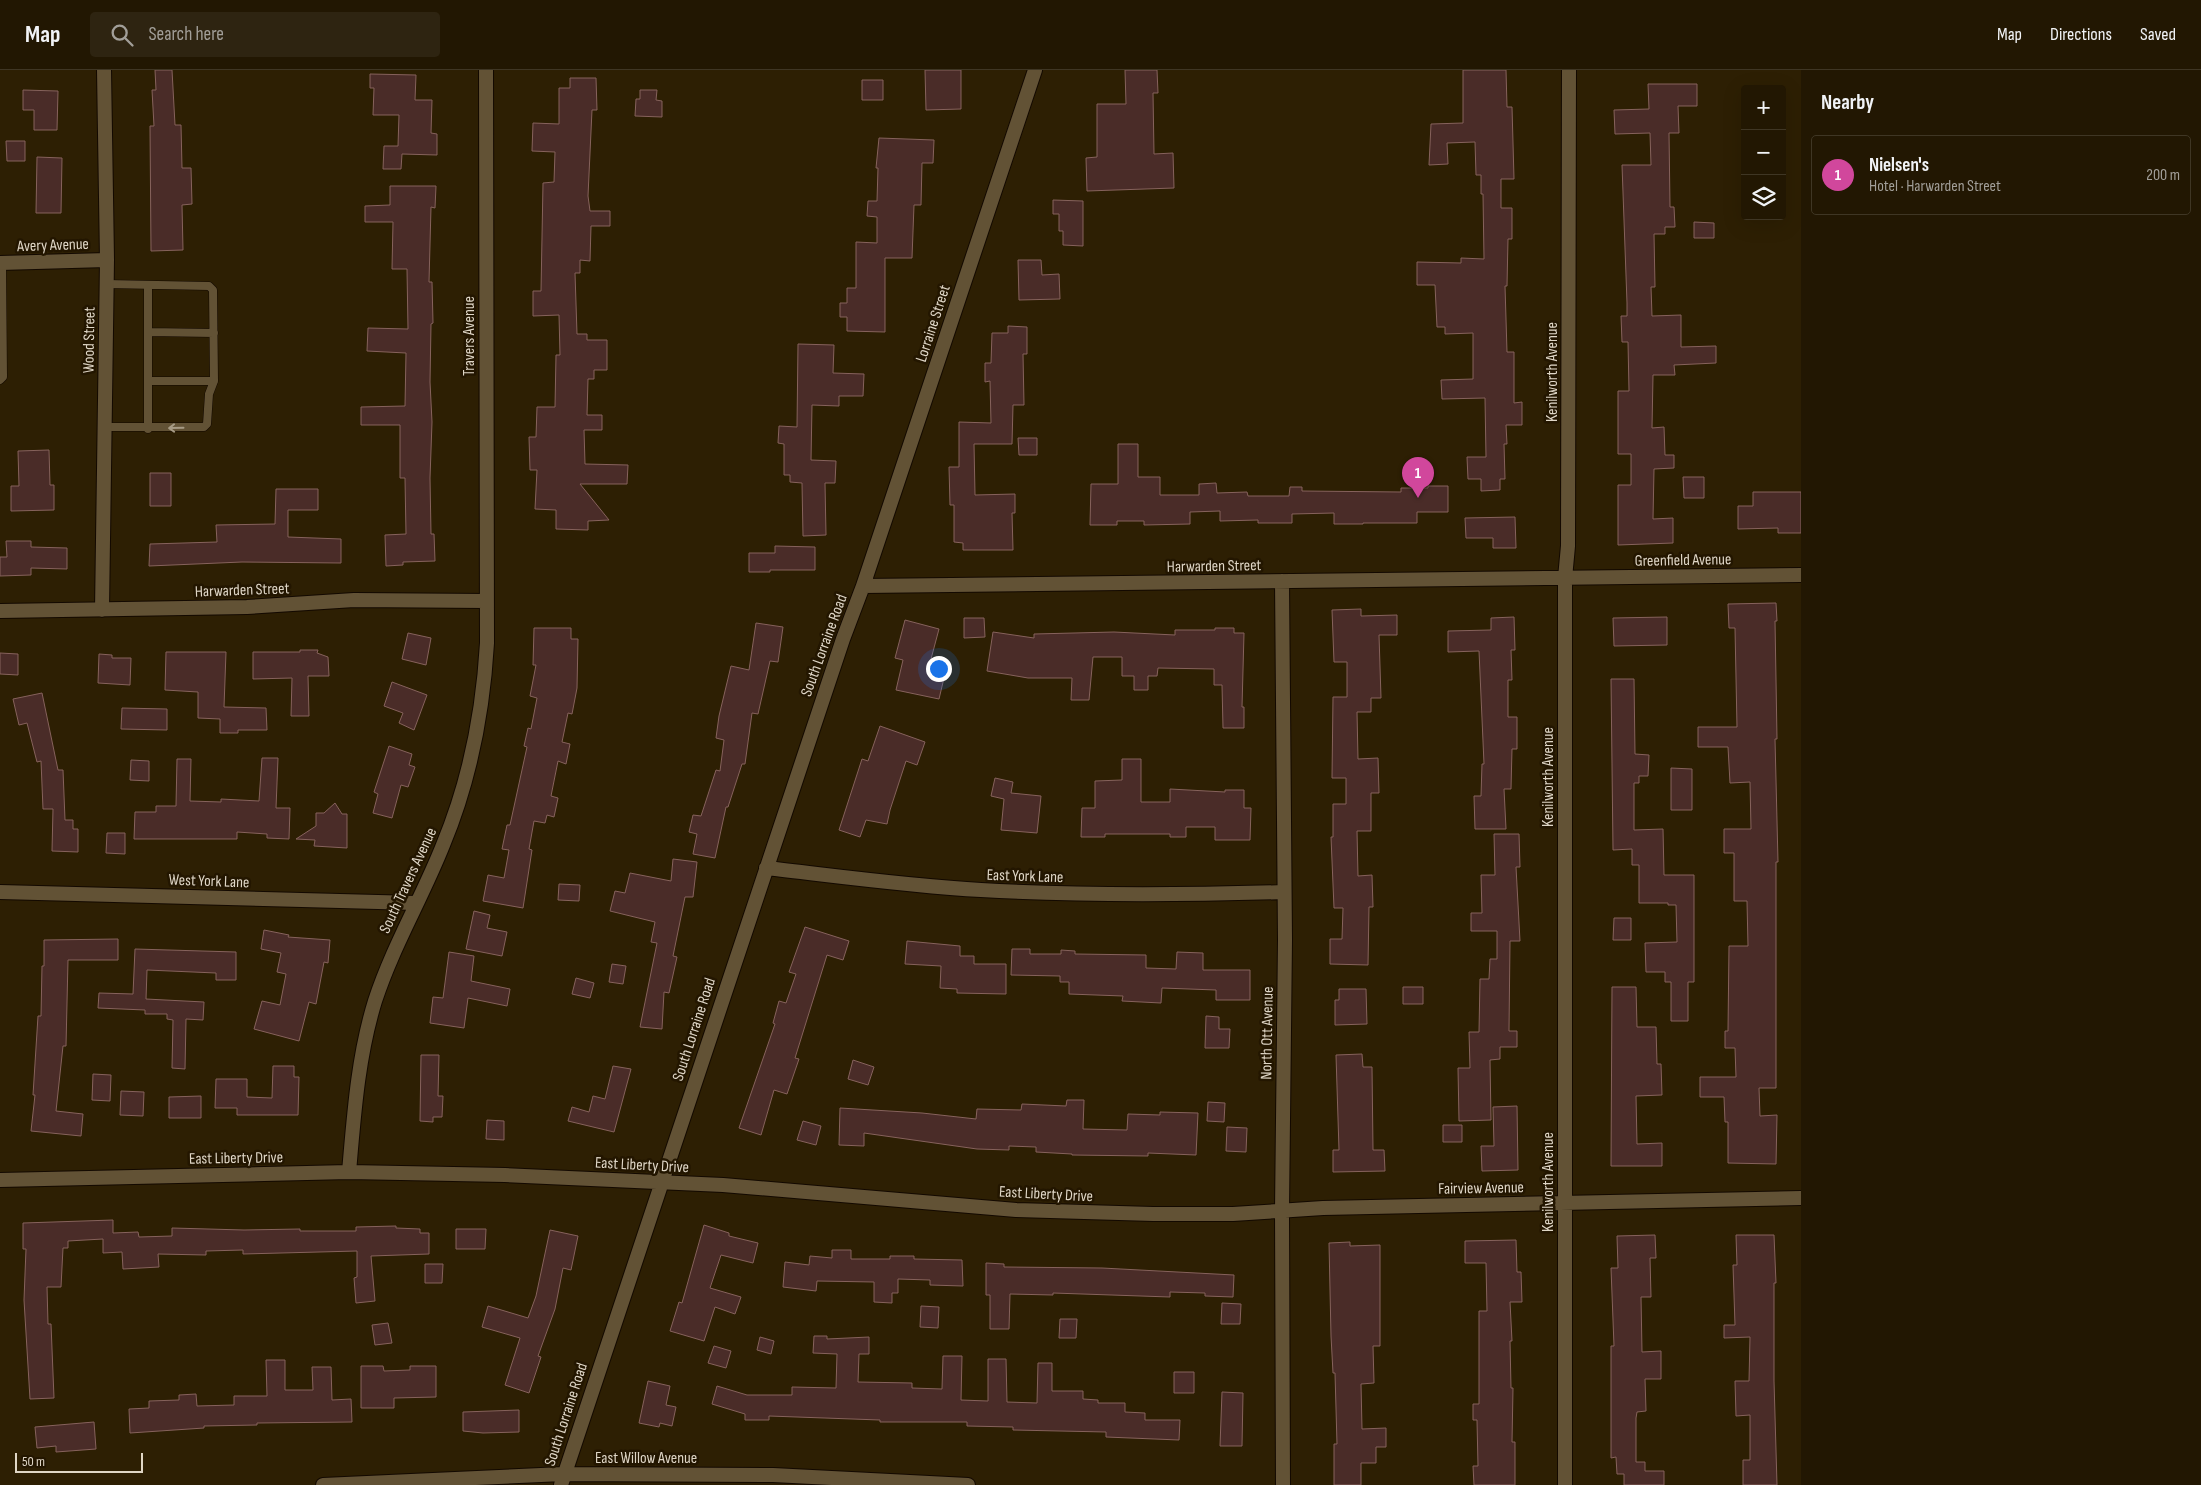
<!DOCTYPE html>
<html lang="en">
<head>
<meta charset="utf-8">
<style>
	:root { --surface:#221702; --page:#2e2411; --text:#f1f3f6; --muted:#a29f99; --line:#3f3624; --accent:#1a73e8 }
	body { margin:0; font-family:"Sofia Sans Condensed",sans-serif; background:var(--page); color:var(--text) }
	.controls { position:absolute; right:15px; top:15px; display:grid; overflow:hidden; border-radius:5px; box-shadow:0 5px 20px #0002 }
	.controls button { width:45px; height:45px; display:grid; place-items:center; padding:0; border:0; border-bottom:1px solid var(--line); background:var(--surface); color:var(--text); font:25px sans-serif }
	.scale { position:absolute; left:15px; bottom:12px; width:128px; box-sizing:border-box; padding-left:5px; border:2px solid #dfd6c6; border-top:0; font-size:14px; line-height:18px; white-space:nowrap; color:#dfd6c6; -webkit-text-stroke:4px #231600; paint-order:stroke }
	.you { position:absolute; left:938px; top:598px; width:18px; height:18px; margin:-12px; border:4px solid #fff; border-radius:50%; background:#1a73e8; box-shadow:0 0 0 8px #1a73e833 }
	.badge { display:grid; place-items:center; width:32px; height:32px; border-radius:50%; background:var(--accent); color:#fff; font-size:16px; font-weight:700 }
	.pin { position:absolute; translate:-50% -41px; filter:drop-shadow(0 1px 2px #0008) }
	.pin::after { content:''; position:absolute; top:26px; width:18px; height:15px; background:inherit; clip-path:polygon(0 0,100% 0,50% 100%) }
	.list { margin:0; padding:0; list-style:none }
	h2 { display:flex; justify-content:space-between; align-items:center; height:65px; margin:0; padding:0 20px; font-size:21px }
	h2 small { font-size:16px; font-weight:400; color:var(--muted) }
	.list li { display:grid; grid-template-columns:32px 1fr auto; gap:15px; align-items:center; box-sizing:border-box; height:80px; margin:0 10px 10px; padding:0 10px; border:1px solid var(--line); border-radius:5px }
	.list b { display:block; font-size:19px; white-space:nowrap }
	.list p { margin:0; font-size:16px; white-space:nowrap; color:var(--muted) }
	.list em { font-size:16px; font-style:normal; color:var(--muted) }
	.icon { flex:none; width:28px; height:28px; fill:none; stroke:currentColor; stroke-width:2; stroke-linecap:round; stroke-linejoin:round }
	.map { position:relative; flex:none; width:1801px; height:1415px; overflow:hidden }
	header { display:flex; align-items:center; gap:30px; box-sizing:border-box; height:70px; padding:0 25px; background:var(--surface); border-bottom:1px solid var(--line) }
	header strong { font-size:24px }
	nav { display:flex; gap:28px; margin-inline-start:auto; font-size:18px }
	.search { width:350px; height:45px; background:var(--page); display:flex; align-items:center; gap:12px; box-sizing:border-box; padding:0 18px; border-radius:5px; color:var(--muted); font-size:19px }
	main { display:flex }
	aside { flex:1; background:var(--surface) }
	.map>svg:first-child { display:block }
	.building { fill:#4a2c28; stroke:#86625c }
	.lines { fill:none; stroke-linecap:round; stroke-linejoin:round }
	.service-casing { stroke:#130900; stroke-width:9 }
	.minor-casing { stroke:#130900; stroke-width:16 }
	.service { stroke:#625235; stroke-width:8 }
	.minor { stroke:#625235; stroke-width:14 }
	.oneway { stroke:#a79b85 }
	.labels { text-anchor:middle; stroke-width:5; stroke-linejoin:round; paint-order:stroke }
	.street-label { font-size:16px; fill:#dfd6c6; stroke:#231600 }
</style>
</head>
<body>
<header>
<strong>Map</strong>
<div class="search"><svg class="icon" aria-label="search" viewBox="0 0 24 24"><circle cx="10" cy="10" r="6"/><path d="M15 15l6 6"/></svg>Search here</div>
<nav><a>Map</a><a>Directions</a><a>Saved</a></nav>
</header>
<main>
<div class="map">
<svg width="1801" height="1415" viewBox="0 0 1801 1415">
	<rect width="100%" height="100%" fill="#2d1f03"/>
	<path class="building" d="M155 0H172L175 55H181L182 98H191L192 134 182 135 183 180 151 181 150 56H154L152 20H156Z
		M925 0H961V39L926 40Z
		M1125 0H1157L1158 23H1153L1154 84 1173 83 1174 118 1087 121 1086 88 1097 87V34H1126Z
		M1463 0H1506L1507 37H1512L1514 109H1501V138H1512V169H1508L1507 216H1505L1507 282H1514V333L1522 332V355H1506L1507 374H1504L1505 409H1500V420L1481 421V409H1468L1467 387H1486L1485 328 1442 329 1441 310 1473 309V263L1445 264V257H1437L1435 215H1417V192L1461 193V188L1484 189 1483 124H1481V105H1476L1475 72 1447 73 1448 94 1429 95 1431 54 1463 53Z
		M370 4 416 5 415 30H432L431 63 437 64V85L402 84 401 99H383L384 76H398L399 45H373L374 18H370Z
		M570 8H596L597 40H592L588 126 590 141H610V156H591L590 191 580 190V203H575L577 264H587V270H607V300H594V309H588L587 345H602V360H584L585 394 628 395 627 414H580L609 450 588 451V460L556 459V440L535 439 537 400H530L529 367H536L537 337H555L556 285H560L559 245 533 246V221H541L543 113 554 112 555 82 532 81 533 53 559 54V18H570Z
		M862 10H883V30H862Z
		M1648 14H1697V36H1678L1679 63H1669L1670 137H1674L1675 157H1665V164H1654L1655 217H1651L1652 246 1681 245V277L1716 276V293L1674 295 1675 305H1653L1652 358 1664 357 1665 385H1674V398L1654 399 1653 449 1673 448V473L1618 475V415H1631V384H1618V321H1629L1628 272H1622L1621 246H1627V233L1622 95H1651L1650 63 1615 64 1614 40 1649 39Z
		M23 20 58 21 57 60H34V40H23Z
		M640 20H657L656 30 662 31V47L635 46 636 29H640Z
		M879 68 934 70 933 93H922L921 135H914L912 188H885V262L847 261V247H840V233H847V218H856V172L877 173V147L867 146 868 131H877L878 98H876Z
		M6 71H25V91H7Z
		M37 87 62 88 61 143H36Z
		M390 116H436L435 138 431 137 429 212H432L433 253 431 254 430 312 432 352 430 408 431 464H434L435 491 403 492V495L386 496 385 465 406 464 405 408H400V355H361V337L405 336 406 283 367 281 368 258 408 259 407 199H392L393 152H365V136L390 135Z
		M1053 130 1083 131V176L1063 175V161H1059V144H1053Z
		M1694 152 1714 153V168H1694Z
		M1018 190H1041L1042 205 1059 204 1060 229 1019 230Z
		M1008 256 1027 257V284H1023L1024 335H1013L1012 374H974L975 425 1015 424V443H1012L1013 480H963V473L954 472V435H950L949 397H959V352L991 353 990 311 985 312V293H991L992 263H1008Z
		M798 274 834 275 833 303 864 304 863 326H839V336L812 335 811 390 836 391 835 413H825L826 465 803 466 802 413 790 412V405H784V374L778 373 779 356 797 357Z
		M1018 368H1037V385H1019Z
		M1118 374H1138V407H1160V425H1199V414L1216 413 1217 423 1247 422 1248 426H1289L1290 417H1302V421L1401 422V418H1428V416H1448V442H1417V453H1363V454H1334V443L1292 444V453H1258V450L1220 451V441L1190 442V454L1144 455V451H1117V455H1090L1091 414H1118Z
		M49 380 50 415H54V440L11 441V416H19L18 381Z
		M150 403H171V436H150Z
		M1683 407H1704V428H1684Z
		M276 419H318V440H288V467L341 469V493L242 492 149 496 150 474 217 472 216 455 275 454Z
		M1753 422H1801V463H1778V458L1738 459V436H1753Z
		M1515 447 1516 478H1493V468H1466L1465 448Z
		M6 471H31V477L67 478V499L31 498V505L0 506V487H7Z
		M775 476 815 477V500H770V502H749V483H775Z
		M1776 533 1777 551H1775L1777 669H1775L1778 792H1776V1018H1759L1760 1046 1777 1045 1776 1094 1728 1093V1052H1725L1724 1027H1700V1007H1736L1735 978H1725V961H1728L1729 876H1748L1747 831H1734V783H1724V759H1751L1750 712 1730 713 1728 677H1698V657H1737L1735 558H1729L1728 534Z
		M1361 539V546L1397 545V565H1379L1381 628H1371V642H1357L1358 689 1378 688 1379 723H1371V761H1357L1358 806 1372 805 1373 837H1369L1368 895 1330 894V869H1342L1343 838H1334L1331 767H1333V734H1346V708H1332L1333 627H1347V592H1334L1332 540Z
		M1514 547 1515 580H1511L1512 610H1508V647H1517V679H1512L1511 719H1504L1506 759H1475L1474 726H1481L1482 694H1484L1479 581 1448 582V561L1491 560V548Z
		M1667 547V575L1614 576 1613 548Z
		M964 548H984L985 567 964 568Z
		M905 550 939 559 927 604 944 608 939 629 896 620 903 590 895 588Z
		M756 553 783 557 778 592 770 591 758 644 752 643 745 694H742L728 737H726L715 788 693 784 697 764 689 762 693 745 701 746 716 700 720 701 724 670 716 668 719 646 731 596 749 600Z
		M534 558H571V569H578L577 618 572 644 568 643 562 672 570 674 566 694 558 691 551 726 558 728 554 747 547 745 545 753 534 751 529 779 532 780 523 838 483 831 488 805 504 808 509 780 502 779 507 755H510L527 677 524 676 528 658 531 659 537 628 530 626 536 595H533Z
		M1215 558H1234V563H1244L1242 637H1244V658H1223L1222 615H1214V599L1158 598 1157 606H1148V620H1134V606H1122V587H1093L1089 630H1071L1072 608H1028L987 601 993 562 1034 568V564L1114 562 1175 565V560H1215Z
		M408 563 431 568 426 595 402 589Z
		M300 580H318L317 583 328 587 329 606H308L309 646H291L292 608 253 609V582H300Z
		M166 582H226L224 637 266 638 267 660H238V663H220V649L198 648V622L165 620Z
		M0 583 18 584V605L0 604Z
		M99 584 112 585V588H131L130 615 98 613Z
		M1611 609H1634L1635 684 1649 685 1648 706H1639V713H1634V760L1663 759 1664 805H1694V912H1688V951H1671V912H1665V902H1646L1645 873 1677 872 1676 835H1668V833H1639V795H1632V779L1613 780Z
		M392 612 427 625 414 660 399 653 403 643 384 636Z
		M42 623 58 700H63L65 750H73V759H78V782L52 781 53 739H43L41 691 37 692 27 653 19 655 13 629Z
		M122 638 167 639V660L121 659Z
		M880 656 925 672 917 695 906 691 890 740 887 754 866 750 860 767 839 760 862 689 868 691Z
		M389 676 412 684 409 695 415 697 408 717 401 715 392 748 373 743 378 724 374 722Z
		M262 688H278L276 738H290L289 769 267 768V764L237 762V769H134L135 742H156V736H176L177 689H191L190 731 221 732V729L259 731Z
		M1122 689H1141V732H1170V719L1225 722V720H1244V738H1251L1250 770H1215V757H1186V767H1170V764H1105V767H1081L1082 738H1095V711L1122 710Z
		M131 690 149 691V711L130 710Z
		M1671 698 1692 699V740H1671Z
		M995 708 1013 712 1011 723 1041 726 1037 763 1001 760 1004 729 991 726Z
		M335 733 342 744H347V778L314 776 315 770 296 769 316 756V743H324Z
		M107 763H125V784L106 783Z
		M1494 764H1519L1520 797H1516L1520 871H1510L1509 961H1517V977H1500V989L1490 990 1491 1050 1459 1051 1458 998H1470L1469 962H1479L1480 909H1489L1490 889H1497V861H1471V843H1482L1481 805H1495Z
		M673 789 697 792 693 827H685L673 886 677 887 669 923 664 922 662 959 640 957 657 873 651 872 655 852 610 841 615 821 625 823 630 803 671 811Z
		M559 814 580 815 579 831 558 830Z
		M474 841 490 845 487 858 507 862 502 886 466 879Z
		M1614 848H1631V870H1613Z
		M805 857 849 871 843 890 827 885 795 988 799 989 787 1024 774 1020 761 1065 739 1058 775 954 773 953 779 931 786 933 796 904 789 902Z
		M264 860 289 865 288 867 330 870 328 893 324 892 316 934 309 932 299 971 254 959 262 931 280 935 286 904 277 902 281 883 261 879Z
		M118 869V890H68L66 976H63L56 1041 83 1044 81 1066 31 1061 35 1025H33L38 946H41L42 896H44V870Z
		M907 871 960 876V886H974V894H1006V924L957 923V919L940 918 941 896 905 894Z
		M135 879 236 882V910H216V903L147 900 146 929 204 932 203 950 186 949 185 999 172 998 173 950 167 949V944H145V940L98 938 99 923 133 924Z
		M1012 879H1030V884H1061V880L1075 881V884L1146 885V898L1176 899 1177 882 1203 883V900H1250V930H1216V920L1162 918 1161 933 1122 931 1123 926 1069 924V912H1060V906L1011 905Z
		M449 882 474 886 471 911 510 919 507 936 468 928 464 958 430 953 433 927 443 928Z
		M612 894 626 896 623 914 609 912Z
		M576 908 594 913 590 928 572 924Z
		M1403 917H1423V934H1403Z
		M1612 917H1636L1637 957H1656L1657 994H1661L1662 1025 1636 1026 1637 1074 1662 1073V1096H1611Z
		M1339 919H1366L1367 954 1335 955V930H1339Z
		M1206 946 1219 947V959H1230L1229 978H1205Z
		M1362 984 1363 997H1372L1373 1080H1384L1385 1101 1333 1102V1080H1339L1336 985Z
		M421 985H439L438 1026H443L442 1047H433V1052L420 1051Z
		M853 990 874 997 868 1015 848 1009Z
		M273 996H294V1007H299L298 1045H237V1038H215L216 1009H247V1027L272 1028Z
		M613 996 631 999 614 1062 568 1051 572 1037 589 1042 593 1026 605 1029Z
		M93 1004 111 1005 110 1031 92 1030Z
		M121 1021 144 1022 143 1046 120 1045Z
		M201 1026V1048H169V1027Z
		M1067 1030H1084L1083 1059 1127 1060 1128 1044 1160 1045V1042L1198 1043 1196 1085 1148 1083V1086L1072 1085V1084L1036 1082V1077L1009 1076V1080L977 1079 864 1063V1076L839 1075 840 1038 922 1043 976 1049 977 1039 1021 1040 1022 1034 1066 1036Z
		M1208 1032 1225 1033 1224 1052 1207 1051Z
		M1517 1036 1518 1100 1482 1101 1481 1076H1494L1493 1037Z
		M487 1050 504 1051V1070L486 1069Z
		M803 1051 821 1056 816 1075 797 1070Z
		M1443 1055H1462V1072H1443Z
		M1227 1057 1247 1058 1246 1082 1226 1081Z
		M113 1150V1163L138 1162 139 1167 172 1166V1158L244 1160 300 1159V1161H356V1157L396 1156V1158L420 1159V1163H429V1184L371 1186 375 1231 356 1233 354 1208 357 1207V1181L243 1184V1180L206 1181V1185L158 1184 159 1197 123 1199 122 1182 103 1183V1169L68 1171V1178H63L61 1217H47L48 1254H51L54 1328 30 1329 24 1230 26 1179H23V1153Z
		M704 1155 729 1163V1166L758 1173 753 1193 721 1185 710 1218 741 1227 735 1244 715 1237 704 1271 670 1261 679 1232 682 1233Z
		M456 1159H486L485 1179H456Z
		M550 1160 578 1166 571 1200 563 1198 555 1239 538 1286 541 1287 529 1323 505 1315 520 1268 482 1257 488 1236 528 1248 536 1226Z
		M1655 1165 1656 1188H1650L1651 1227H1641L1642 1282 1661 1281V1309H1645L1646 1341 1637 1342 1636 1348V1392H1645V1401H1664V1415H1624V1404H1617L1616 1387 1611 1388V1276H1614L1611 1198H1618L1617 1166Z
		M1736 1165H1774L1776 1213H1774V1311L1777 1415H1743V1390H1750V1345L1736 1346 1735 1311H1749L1750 1267 1724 1268V1255H1735L1733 1195H1737Z
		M1516 1170 1517 1202H1521L1522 1232H1510L1512 1271H1510L1511 1318H1513L1512 1372H1515V1415H1474L1473 1396H1478L1477 1350H1473V1334H1479V1241H1487L1486 1193H1465V1171Z
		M1350 1172V1176L1380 1175V1276H1373L1374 1313 1361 1314 1362 1359 1386 1358V1377H1376V1393H1361V1415H1334V1374H1337L1335 1303H1333L1331 1266 1329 1173Z
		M832 1180H851V1189H890V1186H914V1189L962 1190 963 1216 930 1215V1210L898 1209V1223H892V1233L874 1232V1212L817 1211 816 1221 783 1217 785 1192 809 1195 810 1186 832 1188Z
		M986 1193 1004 1194V1197L1102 1198 1234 1205 1233 1227 1205 1226V1223L1170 1222V1227L1053 1223V1225L1010 1224 1009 1259H990V1225H986Z
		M425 1194H443L442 1213H425Z
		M1222 1233 1241 1234 1240 1254H1221Z
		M921 1236 939 1237 938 1258 920 1257Z
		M1060 1249H1077L1076 1268H1059Z
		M388 1253 392 1273 375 1275 372 1255Z
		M814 1266H827V1269L869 1267V1284H859L858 1312 912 1313V1318L942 1319 943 1286H962L961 1330 988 1331V1289H1006L1007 1332 1037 1333 1038 1293H1052V1321H1083V1329L1098 1330V1333H1125V1342L1145 1343V1350H1180L1179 1370 1106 1367V1362L1013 1360V1357L967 1356V1352H880V1350L769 1346V1350H745V1344L712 1334 717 1316 747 1325H792V1317L836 1318 837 1284 813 1283Z
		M760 1267 774 1271 771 1284 757 1280Z
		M714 1276 731 1281 726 1298 708 1293Z
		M266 1290H285V1320H313L312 1297H331L332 1330 351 1329 352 1352 257 1353V1355L204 1356V1358L130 1363 129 1339 149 1338V1331L179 1330V1325L196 1324 197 1336 234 1335V1326H267Z
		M361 1296H383L384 1301 410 1300V1296H436V1327L394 1328V1338H361Z
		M1174 1302H1194V1323H1174Z
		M648 1311 670 1316 666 1335 676 1337 672 1356 660 1353 659 1357 639 1353Z
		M1222 1322 1243 1323 1242 1376H1220Z
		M519 1340V1362L483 1363 463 1361V1342Z
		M94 1352 96 1379 56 1382V1376L37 1378 35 1357Z"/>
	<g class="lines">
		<g class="service-casing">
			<path id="service" d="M148 215V359
				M148 262 214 263
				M0 310 3 307 2 193
				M148 311H214
				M105 357H204L207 354 209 324 214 311 213 220 209 216 106 214"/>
		</g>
		<g class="minor-casing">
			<path id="minor" d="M0 193 107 190
				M1282 511 1285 870 1282 1140 1283 1415
				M863 516 1801 505
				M102 540 107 190 104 0
				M0 541 247 537 354 530 486 531
				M766 798C837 806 909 816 981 820 1082 826 1183 825 1284 822
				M0 822 416 833
				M349 1102C354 1044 358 986 375 931 393 876 422 828 443 775 470 710 483 643 487 573L486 0
				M0 1110 349 1102 505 1105 723 1115 1016 1140 1153 1144H1233L1323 1138 1801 1128
				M323 1415 563 1404 773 1405 968 1415
				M561 1415 843 569 863 516 1035 0
				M1565 1415V508L1568 476 1569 0"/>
		</g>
		<use href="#service" class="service"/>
		<use href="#minor" class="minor"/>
	</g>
	<defs><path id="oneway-shaft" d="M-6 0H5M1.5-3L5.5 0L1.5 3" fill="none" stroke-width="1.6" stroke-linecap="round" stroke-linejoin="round" transform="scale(1.25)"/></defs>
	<use class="oneway" href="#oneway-shaft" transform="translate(176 358) rotate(179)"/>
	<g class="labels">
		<g class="street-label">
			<text transform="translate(53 174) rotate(-2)" y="6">Avery Avenue</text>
			<text transform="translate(932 253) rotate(-72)" y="6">Lorraine Street</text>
			<text transform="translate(468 266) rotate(-90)" y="6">Travers Avenue</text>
			<text transform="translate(88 270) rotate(-89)" y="6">Wood Street</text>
			<text transform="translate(1551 302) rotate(-90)" y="6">Kenilworth Avenue</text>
			<text transform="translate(1683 489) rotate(-1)" y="6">Greenfield Avenue</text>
			<text transform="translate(1214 495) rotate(-1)" y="6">Harwarden Street</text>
			<text transform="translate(242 519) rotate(-2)" y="6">Harwarden Street</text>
			<text transform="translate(823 575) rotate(-70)" y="6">South Lorraine Road</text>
			<text transform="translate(1547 707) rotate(-90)" y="6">Kenilworth Avenue</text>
			<text transform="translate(1025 805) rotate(2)" y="6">East York Lane</text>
			<text transform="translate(209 810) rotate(2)" y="6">West York Lane</text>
			<text transform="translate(407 810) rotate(-65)" y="6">South Travers Avenue</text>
			<text transform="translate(693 959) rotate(-72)" y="6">South Lorraine Road</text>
			<text transform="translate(1266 963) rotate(-89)" y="6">North Ott Avenue</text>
			<text transform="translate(236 1087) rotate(-1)" y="6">East Liberty Drive</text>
			<text transform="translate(642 1094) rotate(3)" y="6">East Liberty Drive</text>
			<text transform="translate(1547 1112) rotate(-90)" y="6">Kenilworth Avenue</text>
			<text transform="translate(1481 1117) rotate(-1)" y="6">Fairview Avenue</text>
			<text transform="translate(1046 1123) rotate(3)" y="6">East Liberty Drive</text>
			<text transform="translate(565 1344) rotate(-72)" y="6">South Lorraine Road</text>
			<text x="646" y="1393">East Willow Avenue</text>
		</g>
	</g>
</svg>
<div class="controls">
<button>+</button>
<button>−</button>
<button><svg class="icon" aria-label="layers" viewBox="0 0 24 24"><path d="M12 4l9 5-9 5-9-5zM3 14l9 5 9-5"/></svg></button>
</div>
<div class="scale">50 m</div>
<div class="you"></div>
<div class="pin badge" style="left:1418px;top:428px;background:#d1479c">1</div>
</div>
<aside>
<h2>Nearby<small></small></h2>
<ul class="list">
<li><span class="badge" style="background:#d1479c">1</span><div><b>Nielsen's</b><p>Hotel · Harwarden Street</p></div><em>200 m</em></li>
</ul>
</aside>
</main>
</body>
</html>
